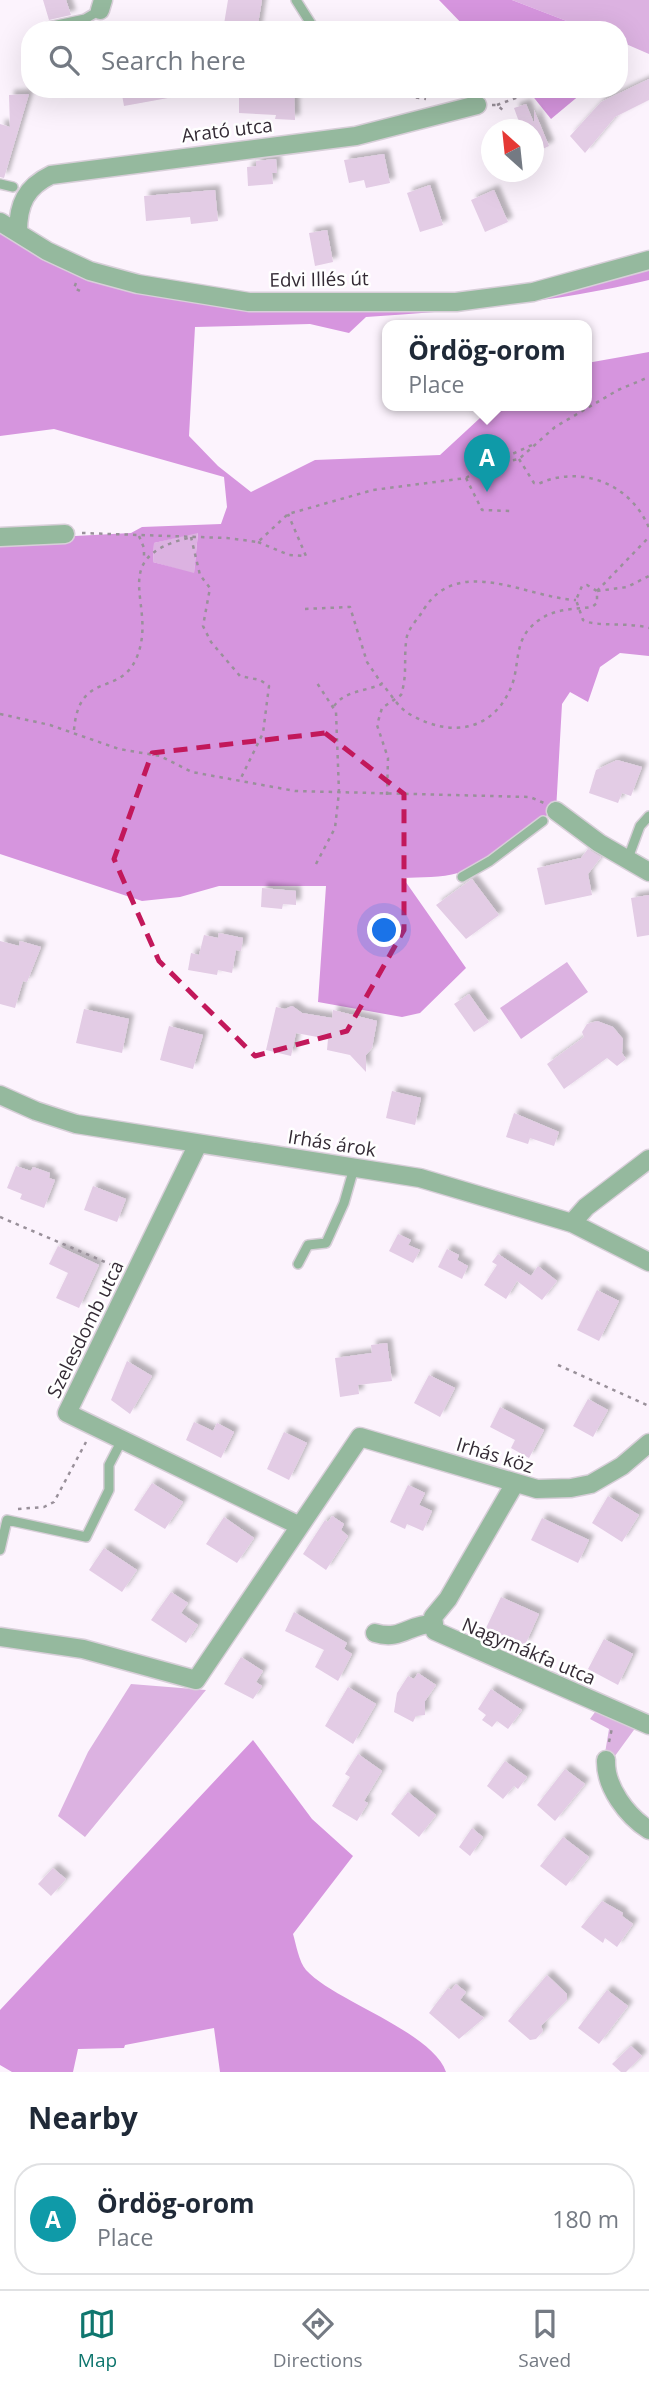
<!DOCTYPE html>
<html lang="en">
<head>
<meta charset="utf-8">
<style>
	:root { --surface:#fff; --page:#f2f2f3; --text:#1f2937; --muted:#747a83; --line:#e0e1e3; --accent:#0f766e }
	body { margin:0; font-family:"Open Sans",sans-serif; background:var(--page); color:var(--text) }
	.compass { position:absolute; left:481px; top:119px; width:63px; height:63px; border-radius:50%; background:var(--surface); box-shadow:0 7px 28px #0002; rotate:333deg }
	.you { position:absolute; left:385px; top:931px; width:24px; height:24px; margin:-18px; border:5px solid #fff; border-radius:50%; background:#1a73e8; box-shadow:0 0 0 10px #1a73e833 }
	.badge { display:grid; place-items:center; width:46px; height:46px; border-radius:50%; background:var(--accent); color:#fff; font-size:23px; font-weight:700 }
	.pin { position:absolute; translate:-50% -58px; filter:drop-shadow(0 2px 4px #0008) }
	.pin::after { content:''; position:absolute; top:37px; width:24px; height:21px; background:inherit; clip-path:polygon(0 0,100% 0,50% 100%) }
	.popup { position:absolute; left:382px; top:320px; width:210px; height:91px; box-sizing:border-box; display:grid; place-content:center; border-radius:14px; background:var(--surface); filter:drop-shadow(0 2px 5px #0005); font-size:23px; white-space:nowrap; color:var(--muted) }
	.popup b { font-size:26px; color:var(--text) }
	.popup::after { content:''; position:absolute; left:50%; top:100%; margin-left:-14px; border:14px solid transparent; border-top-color:var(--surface) }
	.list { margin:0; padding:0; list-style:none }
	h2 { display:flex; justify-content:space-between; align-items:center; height:91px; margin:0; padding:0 28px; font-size:30px }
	h2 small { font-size:23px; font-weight:400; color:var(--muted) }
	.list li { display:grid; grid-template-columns:46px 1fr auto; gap:21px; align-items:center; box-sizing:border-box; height:112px; margin:0 14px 14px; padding:0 14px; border:2px solid var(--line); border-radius:28px }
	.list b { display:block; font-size:26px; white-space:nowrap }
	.list p { margin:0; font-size:23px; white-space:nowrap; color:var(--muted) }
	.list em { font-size:23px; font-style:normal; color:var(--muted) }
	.icon { flex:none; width:38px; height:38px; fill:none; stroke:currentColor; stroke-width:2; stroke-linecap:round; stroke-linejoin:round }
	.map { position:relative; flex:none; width:649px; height:2072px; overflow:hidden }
	.search { position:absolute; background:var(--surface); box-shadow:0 7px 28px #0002; left:21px; right:21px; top:21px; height:77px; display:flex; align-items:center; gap:18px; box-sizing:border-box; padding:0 24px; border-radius:28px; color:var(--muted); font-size:26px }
	.sheet { height:217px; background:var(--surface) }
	nav { display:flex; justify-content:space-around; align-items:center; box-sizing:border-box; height:98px; border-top:2px solid var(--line); background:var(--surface); font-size:19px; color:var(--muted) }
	nav a { display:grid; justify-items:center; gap:4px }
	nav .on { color:var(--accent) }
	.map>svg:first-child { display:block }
	.green { fill:#dcb2e1 }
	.forest { fill:#d695de; fill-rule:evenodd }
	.building { fill:#e3cce5; filter:url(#shadow) }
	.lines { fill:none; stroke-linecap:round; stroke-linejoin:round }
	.service-casing { stroke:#d8cfd9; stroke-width:12 }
	.minor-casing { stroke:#d8cfd9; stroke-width:21 }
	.path { stroke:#99909a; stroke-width:2.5; stroke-dasharray:3.5 5; stroke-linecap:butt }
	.service { stroke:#95b99e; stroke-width:9 }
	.minor { stroke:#95b99e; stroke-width:18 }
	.marked { fill:none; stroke:#c2185b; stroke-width:5; stroke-dasharray:14 9; stroke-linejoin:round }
	.labels { text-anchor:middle; stroke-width:5; stroke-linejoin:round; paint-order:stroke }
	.street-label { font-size:19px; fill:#342b35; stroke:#fff }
</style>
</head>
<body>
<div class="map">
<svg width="649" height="2072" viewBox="0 0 649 2072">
	<defs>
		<filter id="shadow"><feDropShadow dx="5" dy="-5" stdDeviation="2" flood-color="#0004"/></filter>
	</defs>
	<rect width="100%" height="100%" fill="#fcf3fd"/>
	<path class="green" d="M512 0H649V54L619 41V30H590Z
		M198 532 194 574 153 562 154 543Z
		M567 962 588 992 521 1039 500 1008Z
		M131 1684 206 1690 85 1837 58 1816 88 1752Z
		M598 1708 639 1723 612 1760 604 1759 609 1729 590 1719Z"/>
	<path class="forest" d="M439 0H512L590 30H468Z
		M527 89H587L551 119Z
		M0 222 47 251 202 296 456 302 649 259V280C556 302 461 311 366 317L349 333 310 324 195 327 189 436 218 466 251 492 315 460 440 455 493 406H587V363L649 352V656L620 653 600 667 588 702 570 692 562 704 556 811C521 826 496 861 458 873 442 878 420 877 403 878L466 968 420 1013 402 1017 318 1002 326 886H219L180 897 142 901 0 854V540L131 533 142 527 221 524 227 507 224 477 54 429 0 436ZM198 533 194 573 153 562 154 543Z
		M253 1740 312 1819 353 1856 293 1934C296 1944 299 1962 306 1970 334 2001 432 2031 446 2072H220L214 2028 125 2045 124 2048 78 2049 73 2072H12L0 2065V2010Z"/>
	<path class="building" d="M43 0H66L71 15 49 20Z
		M228 0H262L257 30 224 24Z
		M649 79V100L615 117 585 153 570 136 601 102Z
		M121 89H179V96L124 106Z
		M249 89H294L295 120 275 119 276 115 239 113V98L249 97Z
		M29 94 4 178 0 177V124L10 127 9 95Z
		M526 104 534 123V110L549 146 534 153V130H522L514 108Z
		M384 154 390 183 366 188 364 180 349 183 344 160Z
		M276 159 277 173H272L273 184 248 186 247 167 256 166V161Z
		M430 185 443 225 420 232 407 193Z
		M215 190 218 221 191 224 190 217 146 221 144 196Z
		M494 190 508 222 485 232 471 200Z
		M327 230 333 262 315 266 309 233Z
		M617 760 642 767 631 796 622 793 618 803 589 793 596 770Z
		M588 849 601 857 588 874 592 895 545 905 537 868 581 858Z
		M472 879 499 915 466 939 436 905Z
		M262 888 296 891V905L283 904 282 909 261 907Z
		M649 895V935L637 937 631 898Z
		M219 933 243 938 241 951 236 950 232 973 218 970 217 975 188 970 191 953 199 955 204 935 218 938Z
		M0 941 19 946 20 941 41 947 27 982 23 981 15 1008 0 1004Z
		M469 994 489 1022 474 1032 454 1004Z
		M292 1006 302 1013 332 1018 333 1010 377 1021 372 1048 366 1055V1072L350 1055 327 1050 328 1039 296 1033 291 1056 266 1050 276 1007 285 1009Z
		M84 1009 129 1019 122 1053 76 1043Z
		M597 1021 613 1027 623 1039 622 1053 626 1059 617 1066 607 1058 564 1089 547 1064 584 1037 582 1032 587 1024Z
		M169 1026 203 1035 193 1069 160 1060Z
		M392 1091 421 1098 415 1125 386 1118Z
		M514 1113 559 1132 554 1146 530 1138 528 1144 506 1137Z
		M16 1166 31 1171 33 1167 50 1173 49 1178 55 1180 44 1208 20 1199 22 1194 7 1188Z
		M93 1186 126 1199 117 1222 84 1210Z
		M398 1234 411 1240 408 1245 420 1250 413 1263 389 1251Z
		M58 1246 99 1265 79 1308 56 1298 68 1273 49 1264Z
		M447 1249 459 1255 457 1260 468 1266 462 1279 438 1267Z
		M498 1254 531 1276 538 1266 557 1281 542 1300 517 1281 506 1299 484 1285 497 1265 492 1262Z
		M597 1290 619 1301 599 1341 577 1330Z
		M387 1343 392 1381 358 1385 359 1394 340 1397 335 1358 372 1353 371 1345Z
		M127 1361 152 1376 130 1414 111 1400Z
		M429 1375 455 1388 440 1417 414 1403Z
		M588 1399 608 1410 593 1437 573 1426Z
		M500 1407 544 1430 529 1458 511 1448 515 1440 490 1427Z
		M194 1422 213 1431 217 1423 234 1432 221 1458 186 1440Z
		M284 1432 307 1443 289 1480 267 1469Z
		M152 1483 183 1502 165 1529 134 1510Z
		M408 1485 425 1493 419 1505 432 1511 423 1531 407 1524 405 1529 390 1522Z
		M608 1496 639 1515 622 1542 592 1523Z
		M332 1516 344 1524 341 1530 348 1536 326 1570 303 1554 325 1520 328 1522Z
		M224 1517 254 1538 237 1563 206 1544Z
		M542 1518 589 1540 578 1563 531 1540Z
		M104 1548 137 1570 122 1592 89 1570Z
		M171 1592 188 1603 181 1613 198 1625 186 1643 151 1620Z
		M501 1597 539 1614 525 1645 486 1628Z
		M294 1612 347 1643 344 1649 352 1654 338 1681 315 1667 324 1650 285 1631Z
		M604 1639 633 1654 618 1685 588 1669Z
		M241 1657 263 1671 256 1682 262 1686 253 1699 224 1684Z
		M418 1673 436 1685 425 1701V1715L416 1716 413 1722 394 1712 397 1693 408 1676 414 1679Z
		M348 1687 376 1704 353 1744 325 1726Z
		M491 1689 522 1710 508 1729 497 1721 492 1727 482 1720 486 1715 478 1709Z
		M358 1754 382 1771 364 1801 368 1803 357 1821 332 1806 350 1777 345 1774Z
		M505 1761 527 1777 518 1789 514 1786 503 1799 487 1786Z
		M565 1769 585 1784 555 1821 537 1805Z
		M408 1792 436 1815 419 1837 391 1814Z
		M472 1828 483 1837 470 1856 459 1847Z
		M563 1837 589 1857 566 1886 540 1866Z
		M53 1868 66 1879 51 1896 38 1884Z
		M602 1901 623 1913 622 1916 633 1924 617 1947 605 1938 603 1943 581 1927Z
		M547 1975 567 1994V2000L541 2026 543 2031 536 2039 530 2040 508 2021Z
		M456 1984 466 1992 460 2000 484 2018 459 2039 429 2013 448 1988 451 1990Z
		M607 1990 628 2006 599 2044 578 2028Z
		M631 2046 642 2056 626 2072H621L612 2064Z"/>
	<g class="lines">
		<g class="service-casing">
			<path id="service" d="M296 0 315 30
				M48 27 85 19 100 10
				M0 184 13 187
				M627 861 640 826 649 816
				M462 877 490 861 543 821
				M298 1264 308 1245 326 1243 344 1203 354 1168
				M0 1550 7 1520 86 1537 109 1490V1465L122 1440"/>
		</g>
		<g class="minor-casing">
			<path id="minor" d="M100 10 103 0
				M0 222 47 251 90 271 138 284 249 302H456L533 292 649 260
				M18 232C18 204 26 187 51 175L356 136 477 105
				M0 537 65 534
				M556 811 599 843 649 872
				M0 1095 36 1111 76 1124 420 1178 572 1223 649 1262
				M198 1144 67 1413 300 1526
				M572 1223 586 1207 649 1159
				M514 1485 448 1599 433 1617 435 1631 649 1725
				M375 1633C401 1641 409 1624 432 1624
				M0 1637 83 1649 196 1680 360 1437 537 1489 571 1488 591 1484 622 1466 649 1443
				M606 1760C605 1787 627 1816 649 1830"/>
		</g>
		<path class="path" d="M357 89 426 99
			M492 105H497L505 112
			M497 105 540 89
			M76 283 74 288 80 291
			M519 459 534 483 538 484C581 464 631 484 649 528
			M490 464 532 445
			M466 478 482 510 510 511
			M82 533 227 538 258 542 288 514 373 490 466 478 487 465 519 459 555 427 618 390 649 377
			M139 536 144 548V559
			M191 537 200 575 210 588 203 626 211 642 240 676 260 680 269 686 263 733 240 780
			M258 542 289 555 306 556 288 514
			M597 591 649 537
			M597 591 627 587 649 576
			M305 609 350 607 367 662 382 684
			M334 706C346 690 364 692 382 684 391 694 399 709 411 715 452 738 494 731 512 685 519 666 515 645 529 629 548 608 568 610 592 607L597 603V591L587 585 582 586 576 600 583 620C593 627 630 622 649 628
			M0 714 50 725 119 749 160 756 192 772 295 791 530 797 544 803
			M74 730C79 670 119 697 136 659 160 606 103 559 188 538
			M387 795 388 758 377 725 382 708 401 695C408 674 403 656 407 636 410 626 419 618 424 609 459 554 527 598 576 600
			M316 864 335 828 339 792 336 712 317 683
			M0 1217 119 1268
			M558 1365 649 1406
			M18 1509 44 1507 54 1502 86 1442
			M609 1742 612 1728"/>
		<use href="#service" class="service"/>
		<use href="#minor" class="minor"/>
	</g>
	<path class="marked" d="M325 733 404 794V930L347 1031 255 1056 159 961 114 859 152 753Z"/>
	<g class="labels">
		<g class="street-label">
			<text transform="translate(227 130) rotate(-7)" y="7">Arató utca</text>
			<text transform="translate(319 279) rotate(-1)" y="7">Edvi Illés út</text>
			<text transform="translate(332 1143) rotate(9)" y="7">Irhás árok</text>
			<text transform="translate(85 1329) rotate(-64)" y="7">Szelesdomb utca</text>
			<text transform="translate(495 1455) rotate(17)" y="7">Irhás köz</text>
			<text transform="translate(529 1651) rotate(23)" y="7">Nagymákfa utca</text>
		</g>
	</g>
</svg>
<svg class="compass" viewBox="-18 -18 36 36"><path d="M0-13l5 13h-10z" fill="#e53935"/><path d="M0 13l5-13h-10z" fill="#747a83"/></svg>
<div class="you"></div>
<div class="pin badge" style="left:487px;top:492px;background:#0f9aa8">A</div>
<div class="popup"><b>Ördög-orom</b>Place</div>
<div class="search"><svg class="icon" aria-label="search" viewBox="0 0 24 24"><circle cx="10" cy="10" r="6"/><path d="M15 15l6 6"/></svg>Search here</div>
</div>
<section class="sheet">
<h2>Nearby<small></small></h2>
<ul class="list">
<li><span class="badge" style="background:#0f9aa8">A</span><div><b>Ördög-orom</b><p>Place</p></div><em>180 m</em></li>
</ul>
</section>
<nav>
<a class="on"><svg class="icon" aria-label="map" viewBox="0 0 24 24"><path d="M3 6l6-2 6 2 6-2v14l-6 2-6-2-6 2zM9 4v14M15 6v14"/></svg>Map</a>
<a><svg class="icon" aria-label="directions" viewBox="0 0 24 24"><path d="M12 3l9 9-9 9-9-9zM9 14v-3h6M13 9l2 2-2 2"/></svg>Directions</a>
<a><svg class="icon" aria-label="saved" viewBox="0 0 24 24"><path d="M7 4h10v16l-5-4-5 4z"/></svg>Saved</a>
</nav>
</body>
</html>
